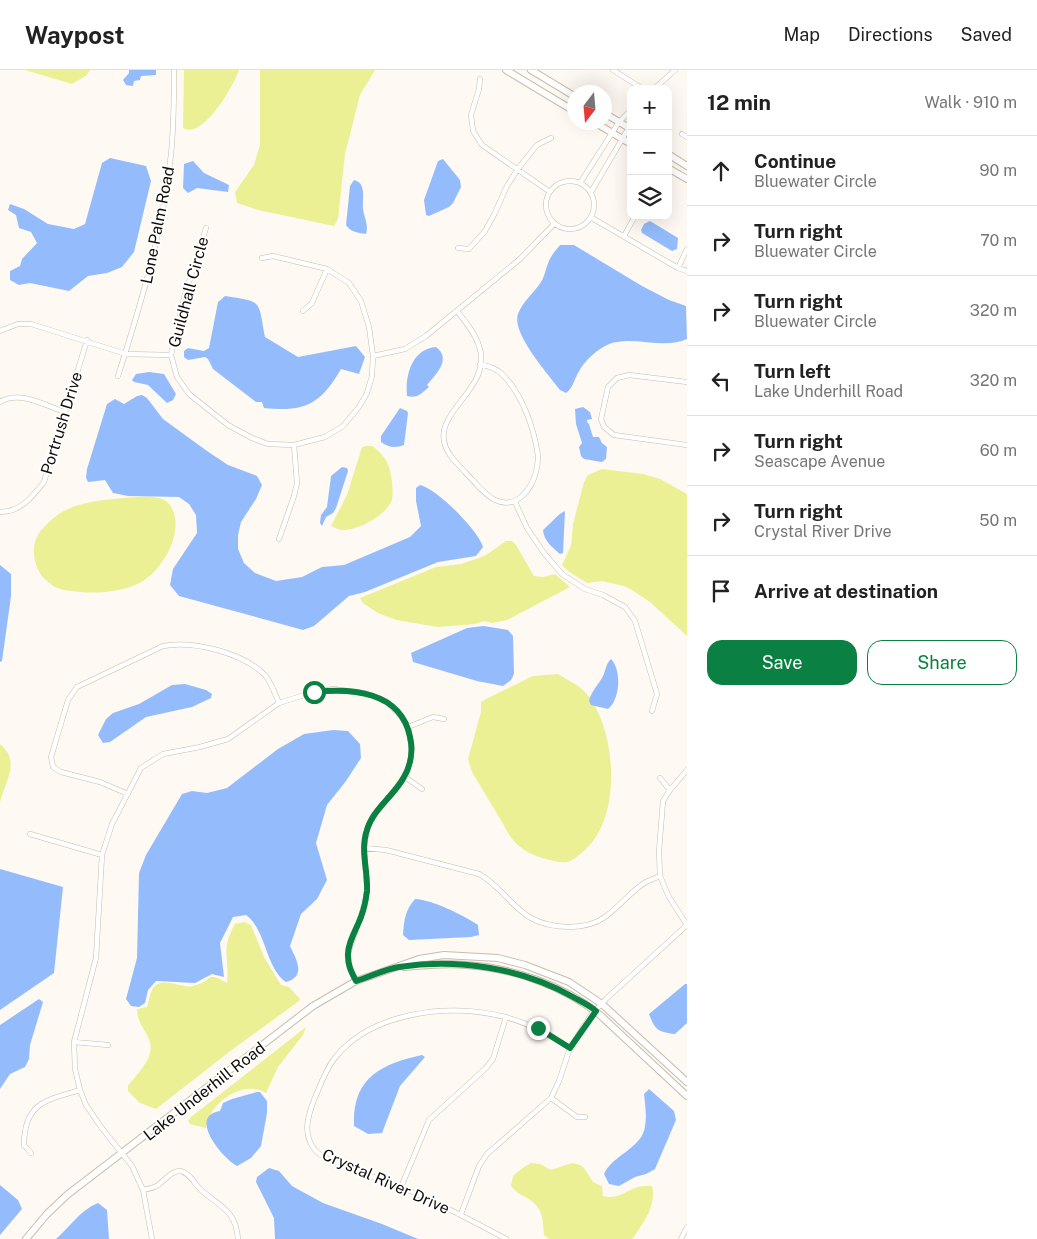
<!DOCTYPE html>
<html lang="en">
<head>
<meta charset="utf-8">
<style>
	:root { --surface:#fff; --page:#f6f6f6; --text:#222; --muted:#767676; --line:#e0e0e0; --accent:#0b8043 }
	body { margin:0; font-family:"Public Sans",sans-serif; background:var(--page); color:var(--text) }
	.controls { position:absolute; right:15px; top:15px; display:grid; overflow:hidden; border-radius:10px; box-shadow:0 5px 20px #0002 }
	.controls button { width:45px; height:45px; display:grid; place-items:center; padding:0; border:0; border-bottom:1px solid var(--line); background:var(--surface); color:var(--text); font:25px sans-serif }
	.compass { position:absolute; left:567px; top:15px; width:45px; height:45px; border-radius:50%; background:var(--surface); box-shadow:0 5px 20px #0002; rotate:196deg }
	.stop { position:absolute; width:15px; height:15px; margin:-11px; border:4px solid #0b8043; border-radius:50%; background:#fff }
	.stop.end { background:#0b8043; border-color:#fff; box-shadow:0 1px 5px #0008 }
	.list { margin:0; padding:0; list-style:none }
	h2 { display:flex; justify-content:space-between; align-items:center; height:65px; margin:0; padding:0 20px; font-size:21px }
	h2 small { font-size:16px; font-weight:400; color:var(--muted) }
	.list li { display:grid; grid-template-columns:32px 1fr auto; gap:15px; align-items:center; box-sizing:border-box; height:70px; padding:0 20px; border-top:1px solid var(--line) }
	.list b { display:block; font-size:19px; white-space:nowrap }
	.list p { margin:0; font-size:16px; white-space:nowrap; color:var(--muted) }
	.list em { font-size:16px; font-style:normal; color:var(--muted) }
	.actions { display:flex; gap:10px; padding:15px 20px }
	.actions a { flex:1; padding:11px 0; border:1px solid var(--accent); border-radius:15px; text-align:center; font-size:18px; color:var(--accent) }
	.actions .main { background:var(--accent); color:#fff }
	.icon { flex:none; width:28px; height:28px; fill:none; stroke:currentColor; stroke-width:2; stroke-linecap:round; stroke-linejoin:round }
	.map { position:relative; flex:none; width:687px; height:1169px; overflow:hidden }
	header { display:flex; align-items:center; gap:30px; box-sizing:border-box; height:70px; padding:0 25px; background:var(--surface); border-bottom:1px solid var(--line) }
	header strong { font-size:24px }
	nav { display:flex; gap:28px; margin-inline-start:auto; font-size:18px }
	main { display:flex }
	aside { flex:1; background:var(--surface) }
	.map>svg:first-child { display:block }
	.green { fill:#ebf095 }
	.water { fill:#94bcfc }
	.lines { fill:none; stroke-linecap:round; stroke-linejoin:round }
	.street-casing { stroke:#c9bcab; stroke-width:5.5 }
	.secondary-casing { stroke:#c9bcab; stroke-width:8 }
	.street { stroke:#fff; stroke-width:4.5 }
	.secondary { stroke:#fff; stroke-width:6 }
	.route { stroke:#0b8043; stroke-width:6 }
	.labels { text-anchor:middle; stroke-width:4; stroke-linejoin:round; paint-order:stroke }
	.street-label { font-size:16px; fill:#110c07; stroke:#fff }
</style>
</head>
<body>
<header>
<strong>Waypost</strong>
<nav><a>Map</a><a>Directions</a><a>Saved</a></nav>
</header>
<main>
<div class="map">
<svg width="687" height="1169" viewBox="0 0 687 1169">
	<rect width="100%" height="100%" fill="#fef9f2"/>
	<path class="green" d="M25 0H90L87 5 72 14Z
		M184 0H239C234 15 203 70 183 58Z
		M260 0H375L360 25 345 84 338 149 334 156 258 140 237 133 235 122 254 95 260 75Z
		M366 376H373C378 381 385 387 388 394 391 401 395 425 391 432 384 446 360 459 345 460 340 461 336 458 331 456L347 425 362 377Z
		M602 399 643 404 660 409 687 424V566L650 532 632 520 624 516 602 511 587 513 568 501 562 495 571 476 573 454 584 412 588 405Z
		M136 427C143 427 155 426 162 429 168 431 172 437 174 443 181 467 163 498 143 511 128 521 98 524 81 522 68 521 55 520 46 510 38 504 33 489 34 479 35 467 39 462 47 454 69 430 105 430 136 427Z
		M506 471H512L516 475 534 506 543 507 555 504 570 517 507 550 492 553 484 551 475 554 438 557 396 550 378 543 363 533 360 528 436 497 461 494 479 488 486 485Z
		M558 604C567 610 579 615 586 623 617 659 622 746 586 779 569 794 568 795 546 789 534 786 521 780 513 770 508 764 504 755 499 747 490 732 481 717 472 702L468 689 481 642V632L486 629 533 606Z
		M0 674C21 692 6 709 0 732Z
		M244 852 251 855 264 887 281 915 289 917 300 929 299 931 229 982 156 1039 140 1033 128 1021V1016C139 1001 159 985 147 965 142 956 137 949 137 939L147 937C150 930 149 921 155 916 165 907 182 919 193 916 213 912 204 900 227 913 230 888 220 880 235 854Z
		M306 957 303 965 278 997 266 1023C243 1009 209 1033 206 1058L190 1054 188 1051 191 1047Z
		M531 1093 540 1094 551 1100 572 1093 580 1095 584 1098 593 1112 602 1116 603 1126C623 1131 630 1113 652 1116 657 1135 643 1154 632 1169H549L544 1165C543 1149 543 1137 527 1128 521 1125 516 1122 511 1116L513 1106 524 1097Z"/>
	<path class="water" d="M129 0H156V5L141 6 140 10 134 11 133 16 126 15 123 10 129 3Z
		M110 88 146 96 151 111 134 182 122 197 107 203 88 206 69 221 30 213 19 215 10 210V201L20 196 22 189 37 173 31 162 19 158 16 145 8 140 10 134 24 139 48 154 74 159 85 154 102 93Z
		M443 89 460 110 461 117 453 133 449 137 429 146 426 145 424 130 438 91Z
		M193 91 204 103 229 115 228 122 197 118 188 123 183 118 184 94Z
		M354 110C367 113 362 129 363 139 364 147 369 155 366 164 359 163 350 162 346 155L350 116Z
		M650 151 678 168 677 179 672 181 642 163 641 160 644 154Z
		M560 175H574L642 216 669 230 686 236 687 269C663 280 634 265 609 274 596 280 585 290 578 303 574 310 573 318 566 323L560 320C549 305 511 263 518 244 523 231 534 223 541 212 546 204 546 195 551 187 553 183 557 179 560 175Z
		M225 226C263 232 258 229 265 267L298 287 356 276 365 287 359 304 341 299C320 335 305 342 264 338L262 332H256L213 299 208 289 205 287 188 290 184 287V281L188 278 204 281 209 278 218 232Z
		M436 277C452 289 436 304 427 315L429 317C422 323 417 329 407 326 405 305 412 279 436 277Z
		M149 302 164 304 176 324 173 330 167 333 148 315 134 312 132 310 136 304Z
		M142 325 147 328 163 349 207 381 228 395 257 406 262 415 256 429 241 452 238 465V479L244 493 255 503 276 511 302 507 322 497 344 495 410 467 421 456 416 431V418L420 415C436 418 479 461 483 477L476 486 438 492 365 522 349 526 314 556 303 560 179 526 170 515 173 499 197 463 196 445 189 434 179 427 128 426 113 423 105 410 88 412 86 408 87 399 107 334 115 329 124 334 137 326Z
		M583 337 590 342 592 349 587 350V352L589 354 593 367H599L602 373 607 377 606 389 602 392 584 389 581 386 579 377 582 373 576 354 575 339Z
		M400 338 407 341 408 343 404 375C396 378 389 378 381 372V366Z
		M342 397 347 398 348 401 336 438 333 443 326 447 322 456 320 453 321 445 327 437 331 406Z
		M565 441 563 483 560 484C552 477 544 471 543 460 550 454 559 443 565 441Z
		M0 495 11 504V526L2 591 0 592Z
		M484 556 508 560 513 566 514 604 511 610 503 616 477 611 413 592 411 583 467 558Z
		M611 589C622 600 620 630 608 639L591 635 589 631C591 622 597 616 602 608 606 601 605 595 611 589Z
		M185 614 206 620 212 624 211 628 192 637 146 647 110 672 103 673 98 665 106 649 113 643 139 634 172 615Z
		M333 660 348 661 360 674 361 688 346 711 327 735 316 773 327 810 317 829 301 844 290 876C296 889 307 906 286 912 266 899 266 859 246 845L233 847 220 873 224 907 212 904 195 913 156 911 148 920 145 933 139 937 131 936 126 929 137 888 139 803 146 785 182 724 192 721 207 723 227 718 278 679 304 664Z
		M0 799 63 817 54 903 0 940Z
		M415 829C433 830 463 845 478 855L479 865 471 867 409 870 403 865C404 851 405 840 415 829Z
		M685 914H687V953L675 964C658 962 655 960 649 944Z
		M39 929 43 932 30 975 29 989 25 997 10 1004 0 1019V955Z
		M422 985 425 987 400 1016 382 1063 368 1064 354 1056C352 1008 381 994 422 985Z
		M649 1019 674 1041 676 1050 655 1099 646 1104 635 1107 619 1116 609 1114 604 1104C612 1085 643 1078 645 1056 647 1046 645 1034 644 1024Z
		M257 1022H260L267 1031V1043L261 1076 251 1088 237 1096C223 1089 187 1046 220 1041L223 1033 232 1029Z
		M269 1098 279 1101 292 1116 323 1133 382 1154 418 1169H275L274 1148 256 1112 257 1107Z
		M0 1115 18 1130 22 1139 0 1165Z
		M98 1133 107 1140 109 1169H56C70 1157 80 1140 98 1133Z"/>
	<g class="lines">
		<g class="street-casing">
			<path id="street" d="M613 0 643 19
				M480 9 479 19 471 45 473 61 482 75 550 122
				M654 19 675 0
				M682 64 687 67
				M546 135a24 24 0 1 1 48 0a24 24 0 1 1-48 0Z
				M580 113 619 52 631 40
				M591 122 631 54
				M592 148 678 198 687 201
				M206 158 184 228 171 285 177 307 189 324 228 355 252 368 268 374 294 375 325 367 343 356 359 337 367 323 372 306 373 286 369 257 361 231 349 213 327 199 273 186 262 188
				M624 166 635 146
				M458 178 469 179 485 161 495 143 506 118 517 100 537 75 551 68
				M678 198 687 179
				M303 241 312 233 327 199
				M457 241C465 251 475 263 479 276 493 316 438 339 444 371 446 384 457 393 465 402 474 411 484 425 495 430 521 442 538 410 538 388 538 382 536 375 535 370 530 347 518 319 501 303 495 298 488 296 480 294
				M0 261 18 254H31L126 284 171 285
				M373 286 405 279 426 266 520 189 554 154
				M118 306C141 234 163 160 171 84 174 56 174 28 174 0
				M687 312 629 305 617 308 608 317 601 349 604 357 614 365 687 375
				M0 332C19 320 45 335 64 342
				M515 432 527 458 544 483 562 504 585 519 603 525 625 537 635 551 657 624 652 641
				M0 442C21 442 32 427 44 412L87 270
				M279 469 294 426 297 413 294 375
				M408 657 433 647 444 649
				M687 700 670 720 663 731 659 781 660 806 669 827 687 855
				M405 707 422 719
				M660 708 670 720
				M128 724 100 712 61 702 53 697 51 687 68 630 77 617 163 576C193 570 243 583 265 605 271 612 275 624 279 633
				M30 764 102 785
				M364 778 386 780 479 804C500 815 510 836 531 848 551 859 586 861 605 847 619 837 632 820 646 812 650 810 656 808 660 806
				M74 972 108 975
				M551 1028 577 1047H585
				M31 1083 24 1075C24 1033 46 1030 80 1020
				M401 1117 429 1050 486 998 493 989 506 947
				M143 1120C148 1119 154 1118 158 1115 165 1110 171 1101 180 1101 189 1102 194 1113 200 1119 218 1136 236 1139 238 1169
				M461 1144 479 1096 487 1084 551 1028 559 1011 570 978 591 945 606 929 687 855
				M152 1169 143 1120 132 1096 101 1057 86 1035 80 1020 75 999 74 972 96 888 102 785 112 754 141 698 163 684 200 677 228 669 279 633 314 622 333 619 365 623 386 631 400 645 408 657 412 677 410 692 405 707 373 746 367 759 364 778 367 819 365 833 348 884 349 897 356 911
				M506 1169C471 1150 437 1132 401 1117 382 1109 326 1093 315 1080 302 1064 308 1046 314 1030 320 1016 325 1001 334 989 371 941 450 933 505 947 529 953 549 965 570 978
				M681 1169 687 1157"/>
		</g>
		<g class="secondary-casing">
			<path id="secondary" d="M506 0 574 41
				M531 0 574 26
				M604 43 631 59
				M594 52 631 74
				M668 84 687 96
				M668 98 687 109
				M405 897C425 895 446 893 466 895 513 898 563 915 600 945L687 1026
				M26 1169 47 1144 67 1125 313 936 356 911 419 889 444 885 498 888 525 895 569 912 602 934 687 1012"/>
		</g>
		<use href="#street" class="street"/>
		<use href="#secondary" class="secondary"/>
	</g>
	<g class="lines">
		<path class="route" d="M314 622C351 618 401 621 410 667 413 680 411 695 404 707 394 726 373 739 367 760 360 780 368 800 367 821 366 829 364 839 361 847 357 858 347 874 348 886 348 896 352 903 356 911 370 907 385 899 399 897 457 888 522 898 573 927 580 931 589 935 596 941L570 978 538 958"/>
	</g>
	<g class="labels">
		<g class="street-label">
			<text transform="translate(157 155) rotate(-79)" y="6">Lone Palm Road</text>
			<text transform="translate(188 222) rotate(-75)" y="6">Guildhall Circle</text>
			<text transform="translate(61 353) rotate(-73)" y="6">Portrush Drive</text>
			<text transform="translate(204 1021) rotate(-38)" y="6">Lake Underhill Road</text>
			<text transform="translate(386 1111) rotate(24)" y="6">Crystal River Drive</text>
		</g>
	</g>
</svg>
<div class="controls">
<button>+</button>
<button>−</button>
<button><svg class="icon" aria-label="layers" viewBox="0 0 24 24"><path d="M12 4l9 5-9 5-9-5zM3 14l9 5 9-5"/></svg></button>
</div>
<svg class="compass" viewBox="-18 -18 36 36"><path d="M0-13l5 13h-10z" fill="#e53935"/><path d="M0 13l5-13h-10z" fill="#767676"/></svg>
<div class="stop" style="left:314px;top:622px"></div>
<div class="stop end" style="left:538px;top:958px"></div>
</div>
<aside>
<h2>12 min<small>Walk · 910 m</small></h2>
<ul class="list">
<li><svg class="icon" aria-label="ahead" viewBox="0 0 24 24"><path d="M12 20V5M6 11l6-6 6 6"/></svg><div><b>Continue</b><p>Bluewater Circle</p></div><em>90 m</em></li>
<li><svg class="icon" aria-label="right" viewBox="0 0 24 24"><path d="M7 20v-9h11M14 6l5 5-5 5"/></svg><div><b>Turn right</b><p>Bluewater Circle</p></div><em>70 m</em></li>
<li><svg class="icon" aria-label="right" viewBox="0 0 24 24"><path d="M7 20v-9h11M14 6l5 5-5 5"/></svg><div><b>Turn right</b><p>Bluewater Circle</p></div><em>320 m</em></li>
<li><svg class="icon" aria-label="left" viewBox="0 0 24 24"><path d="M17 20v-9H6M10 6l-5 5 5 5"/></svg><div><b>Turn left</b><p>Lake Underhill Road</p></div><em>320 m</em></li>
<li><svg class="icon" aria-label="right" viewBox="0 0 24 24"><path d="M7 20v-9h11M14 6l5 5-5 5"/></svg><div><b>Turn right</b><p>Seascape Avenue</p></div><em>60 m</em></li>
<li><svg class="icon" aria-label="right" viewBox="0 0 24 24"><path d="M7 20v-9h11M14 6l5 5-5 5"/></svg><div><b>Turn right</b><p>Crystal River Drive</p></div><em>50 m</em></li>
<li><svg class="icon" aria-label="arrive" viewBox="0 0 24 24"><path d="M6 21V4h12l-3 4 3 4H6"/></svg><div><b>Arrive at destination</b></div></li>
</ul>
<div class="actions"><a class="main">Save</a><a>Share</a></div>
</aside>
</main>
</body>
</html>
